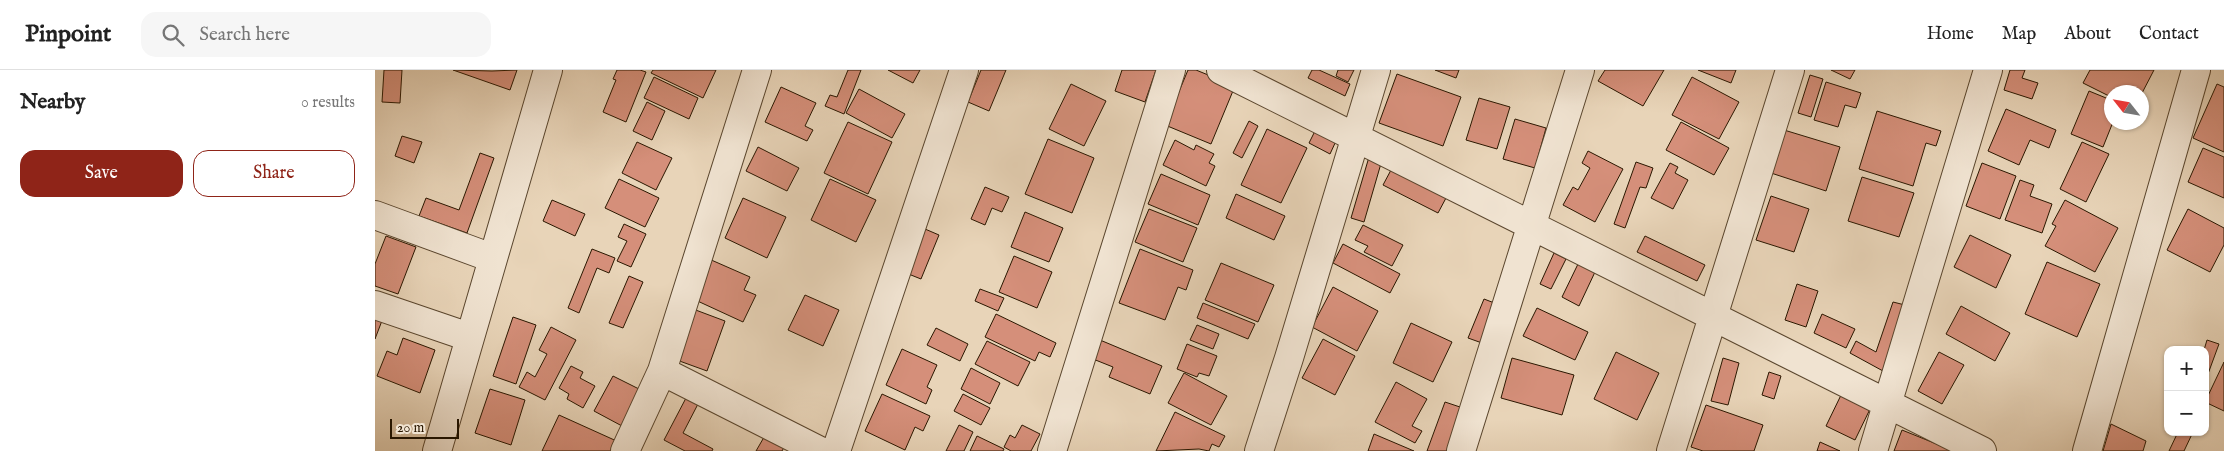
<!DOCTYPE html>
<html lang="en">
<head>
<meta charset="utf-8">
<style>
	:root { --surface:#fff; --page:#f6f6f6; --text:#222; --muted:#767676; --line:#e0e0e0; --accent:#8f2418 }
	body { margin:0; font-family:"IM FELL English",serif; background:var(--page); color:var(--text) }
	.controls { position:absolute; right:15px; bottom:15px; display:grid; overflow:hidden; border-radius:10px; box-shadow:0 1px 4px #0004 }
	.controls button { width:45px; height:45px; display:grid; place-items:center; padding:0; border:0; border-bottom:1px solid var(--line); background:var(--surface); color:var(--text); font:25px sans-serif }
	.compass { position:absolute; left:1729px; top:15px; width:45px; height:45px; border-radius:50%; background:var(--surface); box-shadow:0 1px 4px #0004; rotate:301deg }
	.scale { position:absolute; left:15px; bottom:12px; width:69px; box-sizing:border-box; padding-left:5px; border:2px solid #2a1700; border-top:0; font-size:14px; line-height:18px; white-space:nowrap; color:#2a1700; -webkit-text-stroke:4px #f0e3d1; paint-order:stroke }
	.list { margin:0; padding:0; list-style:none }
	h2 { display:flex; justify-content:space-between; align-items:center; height:65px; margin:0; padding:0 20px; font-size:21px }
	h2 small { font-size:16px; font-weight:400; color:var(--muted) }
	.actions { display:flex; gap:10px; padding:15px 20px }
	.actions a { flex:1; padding:11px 0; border:1px solid var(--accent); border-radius:15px; text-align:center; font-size:18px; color:var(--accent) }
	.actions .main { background:var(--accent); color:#fff }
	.icon { flex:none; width:28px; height:28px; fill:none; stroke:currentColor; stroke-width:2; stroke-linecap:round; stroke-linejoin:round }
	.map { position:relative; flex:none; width:1849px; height:381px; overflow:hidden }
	header { display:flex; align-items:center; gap:30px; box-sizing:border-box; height:70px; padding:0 25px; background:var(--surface); border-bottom:1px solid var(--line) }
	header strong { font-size:24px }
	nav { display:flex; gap:28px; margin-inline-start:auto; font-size:18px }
	.search { width:350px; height:45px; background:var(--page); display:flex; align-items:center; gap:12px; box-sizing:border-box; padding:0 18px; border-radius:15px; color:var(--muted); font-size:19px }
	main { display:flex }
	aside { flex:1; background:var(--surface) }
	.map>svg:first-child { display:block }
	.building { fill:#d58f7a; stroke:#2a1700 }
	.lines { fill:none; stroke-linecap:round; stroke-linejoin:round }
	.minor-casing { stroke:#5a462e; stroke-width:30 }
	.minor { stroke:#f0e3d1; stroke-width:28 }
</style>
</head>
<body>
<header>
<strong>Pinpoint</strong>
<div class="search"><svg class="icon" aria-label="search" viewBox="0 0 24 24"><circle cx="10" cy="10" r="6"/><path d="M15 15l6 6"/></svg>Search here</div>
<nav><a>Home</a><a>Map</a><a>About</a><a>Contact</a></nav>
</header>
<main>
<aside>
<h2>Nearby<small>0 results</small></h2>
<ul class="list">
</ul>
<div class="actions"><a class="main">Save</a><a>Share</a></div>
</aside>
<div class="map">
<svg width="1849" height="381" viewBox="0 0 1849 381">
	<rect width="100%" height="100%" fill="#e8d4b8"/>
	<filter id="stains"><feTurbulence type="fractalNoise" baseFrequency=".004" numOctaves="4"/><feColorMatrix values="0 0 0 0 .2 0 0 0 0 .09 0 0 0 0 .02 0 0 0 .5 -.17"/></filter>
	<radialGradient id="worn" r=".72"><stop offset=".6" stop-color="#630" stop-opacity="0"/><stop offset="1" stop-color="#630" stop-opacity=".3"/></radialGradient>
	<path class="building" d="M9 0H27L25 33 7 32Z
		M78 0 117 1 142 0 135 20Z
		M242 0H265L271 2 251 52 228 42 241 10 238 9Z
		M278 0H341L328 28 276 3Z
		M473 0H486L469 44 450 36 455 25 462 27Z
		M513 0H545L538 13Z
		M606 0H631L614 41 593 32Z
		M747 0H781L770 32 740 21Z
		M813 0H821L860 16 836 74 790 55Z
		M937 0H944L975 14 970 26 933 8Z
		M963 0H979L973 12 961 6Z
		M1060 0H1084L1081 8Z
		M1230 0H1289L1268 36 1223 11Z
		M1323 0H1361L1356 13Z
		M1456 0H1480L1475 9Z
		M1635 0H1650L1647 8 1663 13 1657 29 1629 20Z
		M1715 0H1779L1766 25V22H1736V27L1708 13Z
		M1022 4 1086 27 1068 76 1004 53Z
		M1435 5 1448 9 1436 47 1423 43Z
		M279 7 323 28 314 49 269 28Z
		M1317 7 1364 32 1344 69 1297 45Z
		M1451 12 1486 23 1481 38 1470 35 1463 57 1439 50Z
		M696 14 731 31 709 76 674 59Z
		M1842 14 1849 17V82L1818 68Z
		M406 17 441 33 430 56 438 60 432 71 390 52Z
		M484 19 530 44 517 68 471 43Z
		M1714 21 1736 30 1738 52 1728 77 1696 64Z
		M1104 28 1135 37 1122 79 1091 70Z
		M272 32 290 41 277 70 258 61Z
		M1631 39 1681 60 1674 78 1655 70 1644 95 1613 81Z
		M1502 41 1566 61 1561 76 1551 73 1538 116 1484 99Z
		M1140 49 1171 58 1160 98 1128 89Z
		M874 51 883 56 867 88 858 83Z
		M473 52 517 72 493 124 449 103Z
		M1306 52 1354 78 1339 105 1291 80Z
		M892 59 932 78 906 133 866 115Z
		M1409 60 1465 77 1451 121 1396 103Z
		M940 61 961 71 955 84 934 73Z
		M27 66 47 72 39 93 20 86Z
		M673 69 719 88 697 143 650 124Z
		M800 70 819 80 821 75 839 84 834 93 840 96 831 116 788 95Z
		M262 72 297 88 281 120 247 103Z
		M1707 72 1734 84 1711 132 1685 119Z
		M383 77 424 98 412 121 371 101Z
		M1828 78 1849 87V128L1813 112Z
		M1213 81 1248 99 1220 152 1188 135 1198 117 1203 120 1215 98 1207 93Z
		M105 83 119 88 92 163 44 146 51 128 84 140Z
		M994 87 1007 90 989 152 976 148Z
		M1261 92 1278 98 1271 118 1265 117 1250 158 1239 154Z
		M1295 93 1303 97 1300 103 1313 110 1298 139 1276 128Z
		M1607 93 1641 106 1625 149 1591 136Z
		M1016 100 1071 128 1063 143 1008 115Z
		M786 104 835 125 823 155 773 134Z
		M1487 107 1539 123 1524 167 1473 151Z
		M244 109 284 128 270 157 230 138Z
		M455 109 501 130 481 172 436 150Z
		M1645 110 1659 115 1655 126 1677 134 1667 163 1630 150Z
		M610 117 634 127 627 142 617 138 610 155 596 149Z
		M861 124 910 146 899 170 851 148Z
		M1396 126 1434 139 1419 182 1381 170Z
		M368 128 411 147 392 188 350 168Z
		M177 130 210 144 200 166 168 151Z
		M1690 130 1743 158 1720 202 1670 176 1681 156 1677 154Z
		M774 139 822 158 808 192 760 172Z
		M1813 139 1849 158V175L1835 202 1792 180Z
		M650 142 688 158 674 192 636 177Z
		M249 154 271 164 256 197 242 191 252 171 243 167Z
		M988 155 1028 175 1017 196 989 182 993 176 980 170Z
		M550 159 564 165 546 209 531 203Z
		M1595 165 1636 185 1621 218 1579 197Z
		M11 166 41 177 23 224 0 216V194Z
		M1270 166 1330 195 1322 211 1262 182Z
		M968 174 1025 204 1015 223 958 193Z
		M217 179 240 188 234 203 222 198 204 243 193 238Z
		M765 179 818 200 811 220 803 217 790 250 744 233Z
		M1179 183 1191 189 1176 219 1165 214Z
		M639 186 677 202 662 238 624 222Z
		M334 189 375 207 369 220 381 225 368 252 316 228Z
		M1672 192 1725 214 1702 267 1650 244Z
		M846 193 899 215 883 252 830 230Z
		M1203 194 1220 202 1204 236 1187 227Z
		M254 206 268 212 248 258 234 253Z
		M1422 214 1443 221 1431 257 1410 250Z
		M958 217 1003 241 982 281 937 257Z
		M605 219 629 228 623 241 600 231Z
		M430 225 464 240 448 276 413 260Z
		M1109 229 1122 234 1107 273 1093 268Z
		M1518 232 1530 235 1508 301 1475 283 1481 271 1501 282Z
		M828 233 880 254 873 269 822 248Z
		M1586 236 1635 263 1620 291 1571 264Z
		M1162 238 1213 262 1200 290 1148 266Z
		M318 239 350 251 332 301 299 289Z
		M621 244 681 273 675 287 664 282 660 291 610 267Z
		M1447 244 1480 259 1471 278 1439 263Z
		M0 246 8 248 0 269Z
		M138 247 161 255 141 314 118 306Z
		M1036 253 1077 272 1058 312 1018 293Z
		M822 255 844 264 838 279 815 270Z
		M176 257 201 270 170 330 144 317 152 302 160 307 172 284 164 280Z
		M561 258 593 274 585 291 552 275Z
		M28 268 60 280 45 323 2 306 12 281 22 285Z
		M948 269 980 286 960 325 927 308Z
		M725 270 787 296 775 324 734 307 738 297 718 289Z
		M1832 270 1844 274 1830 312V280H1829Z
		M612 271 655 292 643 316 600 294Z
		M812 274 842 286 834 306 824 303 822 307 802 299Z
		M527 279 562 295 552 317 557 320 551 334 511 315Z
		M1241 282 1284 303 1262 350 1219 329Z
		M1564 282 1589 295 1567 334 1543 321Z
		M1137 288 1199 305 1187 345 1126 328Z
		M1348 288 1364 293 1353 335 1336 331Z
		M1849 292V341L1830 332Z
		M196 296 208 302 205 308 220 316 208 338 192 329 194 324 184 318Z
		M596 298 625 313 615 334 586 319Z
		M1394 302 1406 306 1399 329 1387 325Z
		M809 303 852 326 836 355 793 333Z
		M238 306 266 320 247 356 219 341Z
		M1021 312 1052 329 1037 356 1047 361 1040 373 1000 352Z
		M115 319 150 330 136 375 100 363Z
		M1468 321 1497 335 1480 370 1451 356Z
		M507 324 555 346 548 361 540 357 530 380 490 361Z
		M588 324 615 338 606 355 579 341Z
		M311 328 323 334 308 363 338 379 337 381H310L289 370Z
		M1070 332 1088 338 1073 381H1052Z
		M1331 335 1388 355 1379 381H1328L1316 377Z
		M800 342 850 366 844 377 837 374 834 381 824 379 781 381Z
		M184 345 246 373 242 381H167Z
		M1736 354 1771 371 1768 381H1728Z
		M584 355 598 362 589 381H571Z
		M647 355 665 364 656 381H636L629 377 635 365 640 368Z
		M1527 360 1579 381H1519Z
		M392 362 412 372 407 381H381Z
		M1803 362H1818L1809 381H1794Z
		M999 364 1039 381H993Z
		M602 366 629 379 628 381H595Z
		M1445 372 1465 381H1442Z"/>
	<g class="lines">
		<g class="minor-casing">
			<path id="minor" d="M846 0 1607 381
				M0 145 117 188
				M0 235 94 267
				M287 301 445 381
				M62 381 173 0
				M250 381 287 301 382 0
				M461 381 589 0
				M677 381 796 0
				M884 381 914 288 1001 0
				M1086 381 1205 0
				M1296 381 1415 0
				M1498 381 1613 0
				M1712 381 1821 0"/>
		</g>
		<use href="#minor" class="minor"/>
	</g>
	<rect width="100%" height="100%" filter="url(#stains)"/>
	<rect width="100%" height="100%" fill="url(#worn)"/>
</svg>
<div class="controls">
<button>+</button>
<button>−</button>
</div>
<svg class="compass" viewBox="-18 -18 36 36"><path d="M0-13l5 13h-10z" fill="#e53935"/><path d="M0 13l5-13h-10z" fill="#767676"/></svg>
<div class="scale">20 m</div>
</div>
</main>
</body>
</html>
